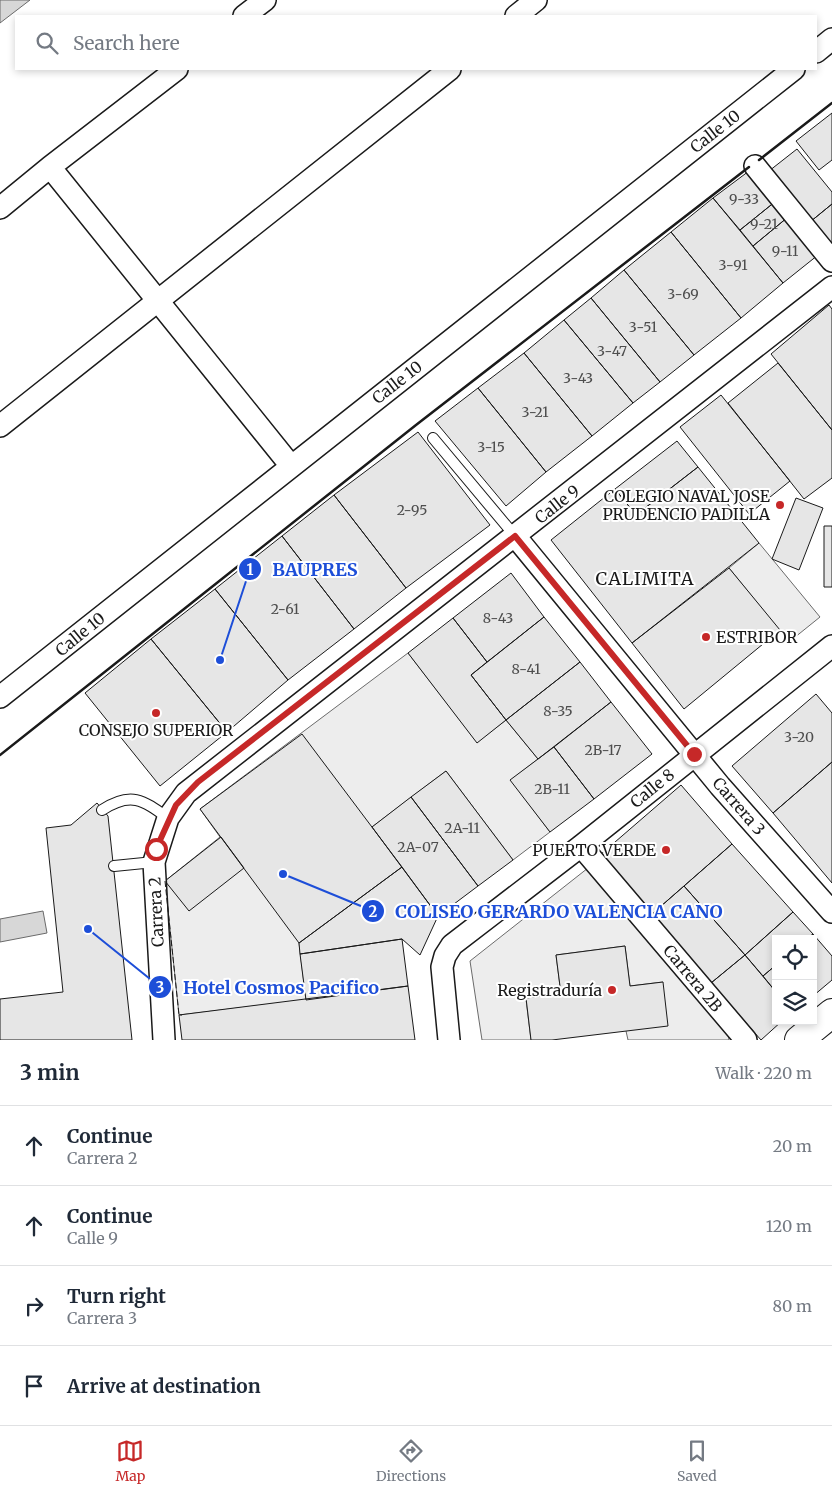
<!DOCTYPE html>
<html lang="en">
<head>
<meta charset="utf-8">
<style>
	:root { --surface:#fff; --page:#f6f6f7; --text:#1f2937; --muted:#747a83; --line:#e0e1e3; --accent:#c62828 }
	body { margin:0; font-family:Merriweather,serif; background:var(--page); color:var(--text) }
	.controls { position:absolute; right:15px; bottom:15px; display:grid; overflow:hidden; border-radius:0px; box-shadow:0 2px 8px #0003 }
	.controls button { width:45px; height:45px; display:grid; place-items:center; padding:0; border:0; border-bottom:1px solid var(--line); background:var(--surface); color:var(--text); font:25px sans-serif }
	.stop { position:absolute; width:15px; height:15px; margin:-11px; border:4px solid #c62828; border-radius:50%; background:#fff }
	.stop.end { background:#c62828; border-color:#fff; box-shadow:0 1px 5px #0008 }
	.list { margin:0; padding:0; list-style:none }
	h2 { display:flex; justify-content:space-between; align-items:center; height:65px; margin:0; padding:0 20px; font-size:21px }
	h2 small { font-size:16px; font-weight:400; color:var(--muted) }
	.list li { display:grid; grid-template-columns:32px 1fr auto; gap:15px; align-items:center; box-sizing:border-box; height:80px; padding:0 20px; border-top:1px solid var(--line) }
	.list b { display:block; font-size:19px; white-space:nowrap }
	.list p { margin:0; font-size:16px; white-space:nowrap; color:var(--muted) }
	.list em { font-size:16px; font-style:normal; color:var(--muted) }
	.icon { flex:none; width:28px; height:28px; fill:none; stroke:currentColor; stroke-width:2; stroke-linecap:round; stroke-linejoin:round }
	.map { position:relative; flex:none; width:832px; height:1040px; overflow:hidden }
	.search { position:absolute; background:var(--surface); box-shadow:0 2px 8px #0003; left:15px; right:15px; top:15px; height:55px; display:flex; align-items:center; gap:12px; box-sizing:border-box; padding:0 18px; border-radius:0px; color:var(--muted); font-size:19px }
	.sheet { height:385px; background:var(--surface) }
	nav { display:flex; justify-content:space-around; align-items:center; box-sizing:border-box; height:70px; border-top:1px solid var(--line); background:var(--surface); font-size:14px; color:var(--muted) }
	nav a { display:grid; justify-items:center; gap:2px }
	nav .on { color:var(--accent) }
	.map>svg:first-child { display:block }
	.built { fill:#ededed; stroke:#6a6a6a }
	.water { fill:#d7d7d7; stroke:#6a6a6a }
	.building { fill:#e6e6e6; stroke:#1a1a1a }
	.lines { fill:none; stroke-linecap:round; stroke-linejoin:round }
	.lane-casing { stroke:#1a1a1a; stroke-width:12 }
	.street-casing { stroke:#1a1a1a; stroke-width:24 }
	.highway-casing { stroke:#1a1a1a; stroke-width:30 }
	.lane { stroke:#fff; stroke-width:10 }
	.street { stroke:#fff; stroke-width:21 }
	.highway { stroke:#fff; stroke-width:28 }
	.fence { stroke:#1a1a1a; stroke-width:1; stroke-dasharray:6 2.5; stroke-linecap:butt }
	.wall { stroke:#1a1a1a; stroke-width:2.5 }
	.route { stroke:#c62828; stroke-width:6 }
	.poi-dot { fill:#c62828; stroke:#fff; stroke-width:2 }
	.labels { text-anchor:middle; stroke-width:4; stroke-linejoin:round; paint-order:stroke }
	.number-label { font-size:14px; fill:#4d4d4d }
	.street-label { font-size:16px; fill:#1a1a1a; stroke:#fff }
	.poi-label { font-size:16px; fill:#1a1a1a; stroke:#fff; text-anchor:end }
	.neighbourhood-label { font-size:18px; letter-spacing:1px; fill:#1a1a1a; stroke:#fff }
	.leader { fill:none; stroke:#1d4ed8; stroke-width:2 }
	.callout-dot { fill:#1d4ed8; stroke:#fff; stroke-width:2 }
	.mark-label { font-size:15px; text-anchor:middle; font-weight:bold; fill:#fff }
	.callout-label { font-size:18px; text-anchor:middle; font-weight:bold; fill:#1d4ed8; stroke:#fff; stroke-width:4; stroke-linejoin:round; paint-order:stroke }
</style>
</head>
<body>
<div class="map">
<svg width="832" height="1040" viewBox="0 0 832 1040">
	<rect width="100%" height="100%" fill="#fff"/>
	<path class="built" d="M759 543 820 617 789 642 729 568Z
		M408 653 477 742 506 720 538 759 511 780 550 832 513 860 446 771 372 827 402 867 299 943 306 1000 179 1015 165 881 220 837 200 809Z
		M588 868 728 1033 729 1040H628L626 1031 663 982 630 986 625 946 556 955 561 994 526 999 531 1040H482L470 961Z"/>
	<path class="water" d="M0 0H30L0 23Z
		M43 911 47 933 0 942V919Z"/>
	<path class="building" d="M832 113V160L819 170 796 141Z
		M797 149 832 192V204L810 222 769 171Z
		M749 171 776 201 740 230 713 198Z
		M713 198 783 283 741 318 671 232Z
		M776 201 788 217 753 246 740 230Z
		M832 204V250L810 222Z
		M788 217 818 255 783 283 753 246Z
		M671 232 741 318 694 355 624 270Z
		M624 270 694 355 660 382 591 298Z
		M591 298 660 382 633 403 564 320Z
		M829 305 832 309V430L771 354Z
		M564 320 633 403 592 436 524 353Z
		M524 353 592 436 546 472 478 388Z
		M778 363 832 430V478L804 499 728 403Z
		M478 388 546 472 506 506 435 421Z
		M721 395 790 481 749 514 680 427Z
		M418 432 490 525 406 588 334 495Z
		M677 441 698 467 636 515 615 489Z
		M698 467 759 543 632 643 551 540 615 489 636 515Z
		M334 495 406 588 354 629 282 536Z
		M796 498 823 508 799 570 772 559Z
		M824 526H832V587H824Z
		M282 536 354 629 288 680 215 589Z
		M729 568 780 630 684 709 632 643Z
		M511 573 544 617 487 662 453 618Z
		M215 589 288 680 227 732 151 639Z
		M544 617 580 662 506 720 471 675Z
		M453 618 487 662 471 675 506 720 477 743 408 653Z
		M151 639 227 732 160 786 85 693Z
		M580 662 611 702 538 759 506 720Z
		M816 694 832 713V762L773 813 732 766Z
		M611 702 652 754 594 799 554 747Z
		M302 734 402 867 299 943 200 809Z
		M554 747 594 799 550 832 510 780Z
		M832 762V883L773 813Z
		M446 771 513 860 478 886 411 797Z
		M681 785 732 844 652 914 600 855Z
		M411 797 478 886 438 916 372 827Z
		M97 803 108 816 132 1040H0V999L63 992 46 828 71 825Z
		M221 837 244 868 189 911 165 881Z
		M732 844 793 912 745 955 684 886Z
		M402 867 438 916 420 955 402 939 300 954 299 943Z
		M684 886 745 955 711 983 652 914Z
		M793 912 813 934 807 939H776V965L763 976 745 955Z
		M813 934 832 956V980L813 996V939H807Z
		M402 939 408 986 306 1000 300 954Z
		M625 946 630 986 663 982 668 1026 552 1040H531L526 998 561 994 556 955Z
		M745 955 776 992V1021H782L761 1040 711 983Z
		M776 965V992L763 976Z
		M408 986 415 1040H182L179 1015Z"/>
	<g class="lines">
		<g class="lane-casing">
			<path id="lane" d="M433 438 515 536
				M102 810C131 791 143 800 168 818
				M114 866 154 862"/>
		</g>
		<g class="street-casing">
			<path id="street" d="M244 16 265 0
				M516 16 536 0
				M816 52 832 39
				M755 166 832 261
				M50 167 177 69
				M0 208 50 167 291 466
				M0 426 450 69
				M515 536 720 786 832 912
				M0 697 794 69
				M581 846 746 1040
				M164 1040 154 862 168 818 186 793 832 287
				M449 1040 442 967 445 956 452 945 581 846 832 646"/>
		</g>
		<g class="highway-casing">
			<path id="highway" d="M799 1040 832 1013"/>
		</g>
		<use href="#lane" class="lane"/>
		<use href="#street" class="street"/>
		<use href="#highway" class="highway"/>
		<path class="fence" d="M165 881 179 1015H182"/>
		<path class="wall" d="M759 160 832 103
			M0 755 416 425 749 167"/>
	</g>
	<g class="lines">
		<path class="route" d="M156 849 176 805 198 782 515 536 694 754"/>
	</g>
	<g class="poi-dot">
		<circle cx="780" cy="505" r="5"/>
		<circle cx="706" cy="637" r="5"/>
		<circle cx="156" cy="713" r="5"/>
		<circle cx="666" cy="850" r="5"/>
		<circle cx="612" cy="990" r="5"/>
	</g>
	<g class="labels">
		<g class="number-label">
			<text x="744" y="204">9-33</text>
			<text x="764" y="229">9-21</text>
			<text x="785" y="256">9-11</text>
			<text x="733" y="270">3-91</text>
			<text x="683" y="299">3-69</text>
			<text x="643" y="332">3-51</text>
			<text x="612" y="356">3-47</text>
			<text x="578" y="383">3-43</text>
			<text x="535" y="417">3-21</text>
			<text x="491" y="452">3-15</text>
			<text x="412" y="515">2-95</text>
			<text x="285" y="614">2-61</text>
			<text x="498" y="623">8-43</text>
			<text x="526" y="674">8-41</text>
			<text x="558" y="716">8-35</text>
			<text x="799" y="742">3-20</text>
			<text x="603" y="755">2B-17</text>
			<text x="552" y="794">2B-11</text>
			<text x="462" y="833">2A-11</text>
			<text x="418" y="852">2A-07</text>
		</g>
		<g class="street-label">
			<text transform="translate(715 131) rotate(-38)" y="6">Calle 10</text>
			<text transform="translate(397 382) rotate(-38)" y="6">Calle 10</text>
			<text transform="translate(557 504) rotate(-38)" y="6">Calle 9</text>
			<text transform="translate(80 634) rotate(-39)" y="6">Calle 10</text>
			<text transform="translate(652 788) rotate(-39)" y="6">Calle 8</text>
			<text transform="translate(739 806) rotate(49)" y="6">Carrera 3</text>
			<text transform="translate(156 912) rotate(-93)" y="6">Carrera 2</text>
			<text transform="translate(693 978) rotate(50)" y="6">Carrera 2B</text>
		</g>
		<g class="poi-label">
			<text x="770" y="502">COLEGIO NAVAL JOSE<tspan x="770" dy="18">PRUDENCIO PADILLA</tspan></text>
			<text x="716" y="643" text-anchor="start">ESTRIBOR</text>
			<text x="156" y="736" text-anchor="middle">CONSEJO SUPERIOR</text>
			<text x="656" y="856">PUERTO VERDE</text>
			<text x="602" y="996">Registraduría</text>
		</g>
		<g class="neighbourhood-label">
			<text x="645" y="585">CALIMITA</text>
		</g>
	</g>
	<path class="leader" d="M220 660L250 569M283 874L373 911M88 929L160 987"/>
	<g class="callout-dot">
		<circle cx="220" cy="660" r="5"/>
		<circle cx="283" cy="874" r="5"/>
		<circle cx="88" cy="929" r="5"/>
		<circle cx="250" cy="569" r="12"/>
		<circle cx="373" cy="911" r="12"/>
		<circle cx="160" cy="987" r="12"/>
	</g>
	<g class="mark-label">
		<text x="250" y="575">1</text>
		<text x="373" y="917">2</text>
		<text x="160" y="993">3</text>
	</g>
	<g class="callout-label">
		<text x="315" y="576">BAUPRES</text>
		<text x="559" y="918">COLISEO GERARDO VALENCIA CANO</text>
		<text x="281" y="994">Hotel Cosmos Pacifico</text>
	</g>
</svg>
<div class="controls">
<button><svg class="icon" aria-label="locate" viewBox="0 0 24 24"><circle cx="12" cy="12" r="6"/><path d="M12 2v4M12 18v4M2 12h4M18 12h4"/></svg></button>
<button><svg class="icon" aria-label="layers" viewBox="0 0 24 24"><path d="M12 4l9 5-9 5-9-5zM3 14l9 5 9-5"/></svg></button>
</div>
<div class="stop" style="left:156px;top:849px"></div>
<div class="stop end" style="left:694px;top:754px"></div>
<div class="search"><svg class="icon" aria-label="search" viewBox="0 0 24 24"><circle cx="10" cy="10" r="6"/><path d="M15 15l6 6"/></svg>Search here</div>
</div>
<section class="sheet">
<h2>3 min<small>Walk · 220 m</small></h2>
<ul class="list">
<li><svg class="icon" aria-label="ahead" viewBox="0 0 24 24"><path d="M12 20V5M6 11l6-6 6 6"/></svg><div><b>Continue</b><p>Carrera 2</p></div><em>20 m</em></li>
<li><svg class="icon" aria-label="ahead" viewBox="0 0 24 24"><path d="M12 20V5M6 11l6-6 6 6"/></svg><div><b>Continue</b><p>Calle 9</p></div><em>120 m</em></li>
<li><svg class="icon" aria-label="right" viewBox="0 0 24 24"><path d="M7 20v-9h11M14 6l5 5-5 5"/></svg><div><b>Turn right</b><p>Carrera 3</p></div><em>80 m</em></li>
<li><svg class="icon" aria-label="arrive" viewBox="0 0 24 24"><path d="M6 21V4h12l-3 4 3 4H6"/></svg><div><b>Arrive at destination</b></div></li>
</ul>
</section>
<nav>
<a class="on"><svg class="icon" aria-label="map" viewBox="0 0 24 24"><path d="M3 6l6-2 6 2 6-2v14l-6 2-6-2-6 2zM9 4v14M15 6v14"/></svg>Map</a>
<a><svg class="icon" aria-label="directions" viewBox="0 0 24 24"><path d="M12 3l9 9-9 9-9-9zM9 14v-3h6M13 9l2 2-2 2"/></svg>Directions</a>
<a><svg class="icon" aria-label="saved" viewBox="0 0 24 24"><path d="M7 4h10v16l-5-4-5 4z"/></svg>Saved</a>
</nav>
</body>
</html>
